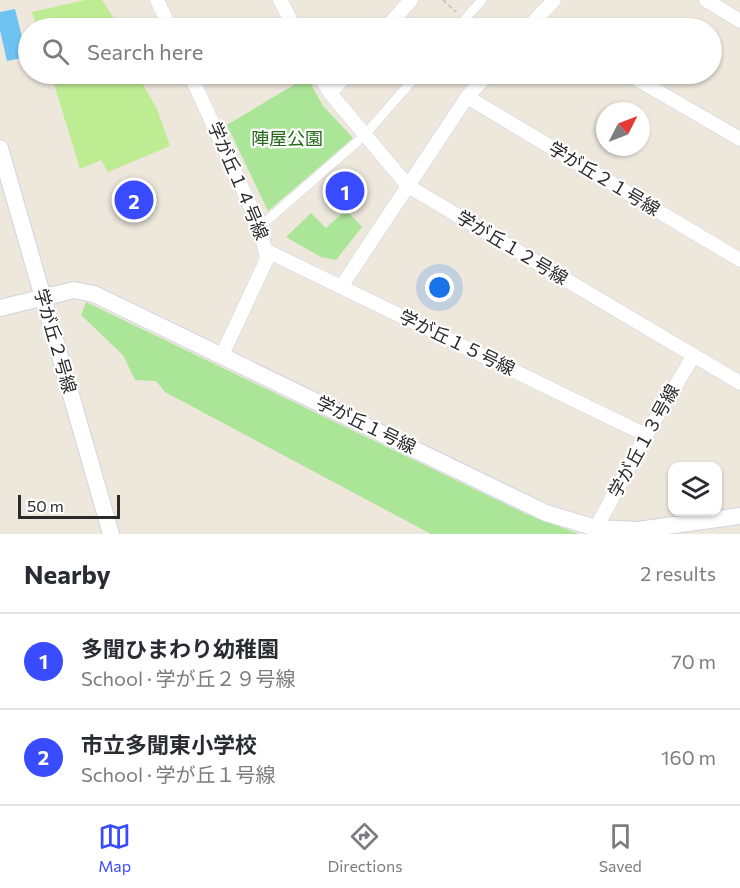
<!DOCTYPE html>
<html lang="en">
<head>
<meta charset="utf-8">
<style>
	:root { --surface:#fff; --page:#f2f2f3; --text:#2b2b33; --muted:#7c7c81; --line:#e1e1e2; --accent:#384bfe }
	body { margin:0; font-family:Commissioner,"Noto Sans JP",sans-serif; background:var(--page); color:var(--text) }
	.controls { position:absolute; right:18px; bottom:18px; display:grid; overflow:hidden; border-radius:12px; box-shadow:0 2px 4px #0004 }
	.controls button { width:54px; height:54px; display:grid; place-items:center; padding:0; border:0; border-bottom:2px solid var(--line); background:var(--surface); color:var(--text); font:30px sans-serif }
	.compass { position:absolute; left:596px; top:102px; width:54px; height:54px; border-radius:50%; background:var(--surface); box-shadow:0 2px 4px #0004; rotate:48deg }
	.scale { position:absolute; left:18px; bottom:15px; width:102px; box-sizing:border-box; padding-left:6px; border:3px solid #2a2a2a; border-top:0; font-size:16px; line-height:21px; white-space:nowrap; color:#2a2a2a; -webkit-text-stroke:4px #fff; paint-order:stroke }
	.you { position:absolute; left:440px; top:288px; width:21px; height:21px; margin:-15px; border:4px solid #fff; border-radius:50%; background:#1a73e8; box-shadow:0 0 0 9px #1a73e833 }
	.badge { display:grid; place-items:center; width:39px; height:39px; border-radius:50%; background:var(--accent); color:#fff; font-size:20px; font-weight:700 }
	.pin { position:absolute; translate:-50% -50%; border:3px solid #fff; box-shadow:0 2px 6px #0006 }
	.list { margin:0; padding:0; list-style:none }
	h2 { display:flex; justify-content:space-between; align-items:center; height:78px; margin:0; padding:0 24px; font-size:26px }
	h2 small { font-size:20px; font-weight:400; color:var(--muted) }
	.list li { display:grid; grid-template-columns:39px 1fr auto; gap:18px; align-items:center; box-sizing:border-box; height:96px; padding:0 24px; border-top:2px solid var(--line) }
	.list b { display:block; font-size:22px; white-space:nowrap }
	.list p { margin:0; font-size:20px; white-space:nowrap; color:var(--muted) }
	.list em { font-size:20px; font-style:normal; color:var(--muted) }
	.icon { flex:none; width:33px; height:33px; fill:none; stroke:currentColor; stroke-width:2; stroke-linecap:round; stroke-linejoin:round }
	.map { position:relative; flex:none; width:740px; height:534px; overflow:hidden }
	.search { position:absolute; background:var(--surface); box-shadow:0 2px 4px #0004; left:18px; right:18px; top:18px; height:66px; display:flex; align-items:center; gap:15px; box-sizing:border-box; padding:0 21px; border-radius:33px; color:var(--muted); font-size:22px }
	.sheet { height:270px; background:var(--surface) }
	nav { display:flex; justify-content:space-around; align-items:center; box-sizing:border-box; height:84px; border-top:2px solid var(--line); background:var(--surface); font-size:16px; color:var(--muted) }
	nav a { display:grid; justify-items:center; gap:3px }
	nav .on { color:var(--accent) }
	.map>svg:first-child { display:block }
	.green { fill:#abe597 }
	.pitch { fill:#beec93 }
	.water { fill:#6dc2f1 }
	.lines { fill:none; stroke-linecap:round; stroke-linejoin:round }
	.pedestrian-casing { stroke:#d1d3e4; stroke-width:10 }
	.minor-casing { stroke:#d1d3e4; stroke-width:15 }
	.tertiary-casing { stroke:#d1d3e4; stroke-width:18 }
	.path { stroke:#c8c8c8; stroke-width:2; stroke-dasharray:4.5 3; stroke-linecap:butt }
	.pedestrian { stroke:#fff; stroke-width:9 }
	.minor { stroke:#fff; stroke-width:14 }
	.tertiary { stroke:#fff; stroke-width:16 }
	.labels { text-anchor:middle; stroke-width:4.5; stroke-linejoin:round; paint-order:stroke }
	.park-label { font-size:18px; fill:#226a18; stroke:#fff }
	.street-label { font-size:18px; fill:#2a2a2a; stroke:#fff }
</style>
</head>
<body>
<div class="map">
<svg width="740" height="534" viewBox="0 0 740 534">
	<rect width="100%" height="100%" fill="#ede7dc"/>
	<path class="green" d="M307 77 323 106 353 138 268 211 227 125Z
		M346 210 362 227 336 260 321 257 286 237 311 213 326 228Z
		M86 302 526 514 579 534H431L165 392 156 381 135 380 123 355 81 315Z"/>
	<path class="pitch" d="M85 0H102L120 28H37L32 12Z
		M51 74H137L157 109 170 146 108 172 101 160 80 169Z"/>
	<path class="water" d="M15 9 27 57 7 61 0 30V12Z"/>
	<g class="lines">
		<g class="pedestrian-casing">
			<path id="pedestrian" d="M457 28 482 0
				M369 130 418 74
				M264 223 358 141"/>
		</g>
		<g class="minor-casing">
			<path id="minor" d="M157 0 170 28
				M280 0 295 28
				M706 0 740 21
				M536 20 550 28
				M386 28 411 0
				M528 28 554 0
				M190 74 260 227 267 259 222 355
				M319 74 330 93 408 186 740 383
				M628 74 740 139
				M330 93 347 74
				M467 97 740 260
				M267 251 646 435
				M341 287 467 97 488 74
				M596 528 646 435 694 355"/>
		</g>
		<g class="tertiary-casing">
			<path id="tertiary" d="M0 148 111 534
				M0 308 74 290 94 294 546 513 596 528 638 530 740 516"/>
		</g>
		<path class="path" d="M443 0 456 12"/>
		<use href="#pedestrian" class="pedestrian"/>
		<use href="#minor" class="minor"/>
		<use href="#tertiary" class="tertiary"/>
	</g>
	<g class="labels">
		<g class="park-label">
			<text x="287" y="145">陣屋公園</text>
		</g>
		<g class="street-label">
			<text transform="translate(604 179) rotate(31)" y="6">学が丘２１号線</text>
			<text transform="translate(238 181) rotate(67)" y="6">学が丘１４号線</text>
			<text transform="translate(512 248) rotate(31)" y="6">学が丘１２号線</text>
			<text transform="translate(55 341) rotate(74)" y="6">学が丘２号線</text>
			<text transform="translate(457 343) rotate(26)" y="6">学が丘１５号線</text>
			<text transform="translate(366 425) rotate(26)" y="6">学が丘１号線</text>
			<text transform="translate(644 441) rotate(-61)" y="6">学が丘１３号線</text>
		</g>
	</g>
</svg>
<div class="controls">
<button><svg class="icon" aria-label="layers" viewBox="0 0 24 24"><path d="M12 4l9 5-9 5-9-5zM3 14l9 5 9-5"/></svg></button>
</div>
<svg class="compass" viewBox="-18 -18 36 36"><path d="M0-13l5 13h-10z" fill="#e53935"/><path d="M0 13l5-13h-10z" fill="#7c7c81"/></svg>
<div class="scale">50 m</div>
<div class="you"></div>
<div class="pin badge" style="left:345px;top:191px">1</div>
<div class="pin badge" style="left:134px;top:200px">2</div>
<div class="search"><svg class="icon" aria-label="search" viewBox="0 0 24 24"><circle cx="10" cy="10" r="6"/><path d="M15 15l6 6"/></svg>Search here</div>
</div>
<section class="sheet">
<h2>Nearby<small>2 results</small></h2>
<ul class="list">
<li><span class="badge">1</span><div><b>多聞ひまわり幼稚園</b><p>School · 学が丘２９号線</p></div><em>70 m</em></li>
<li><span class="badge">2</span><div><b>市立多聞東小学校</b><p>School · 学が丘１号線</p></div><em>160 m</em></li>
</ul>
</section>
<nav>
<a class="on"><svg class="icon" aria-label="map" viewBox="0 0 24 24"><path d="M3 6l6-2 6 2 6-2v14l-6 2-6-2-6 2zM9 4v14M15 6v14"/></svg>Map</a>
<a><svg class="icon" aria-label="directions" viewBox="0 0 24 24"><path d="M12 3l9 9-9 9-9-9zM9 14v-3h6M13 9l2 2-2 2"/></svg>Directions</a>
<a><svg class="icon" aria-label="saved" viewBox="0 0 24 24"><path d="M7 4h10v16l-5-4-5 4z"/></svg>Saved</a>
</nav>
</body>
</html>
